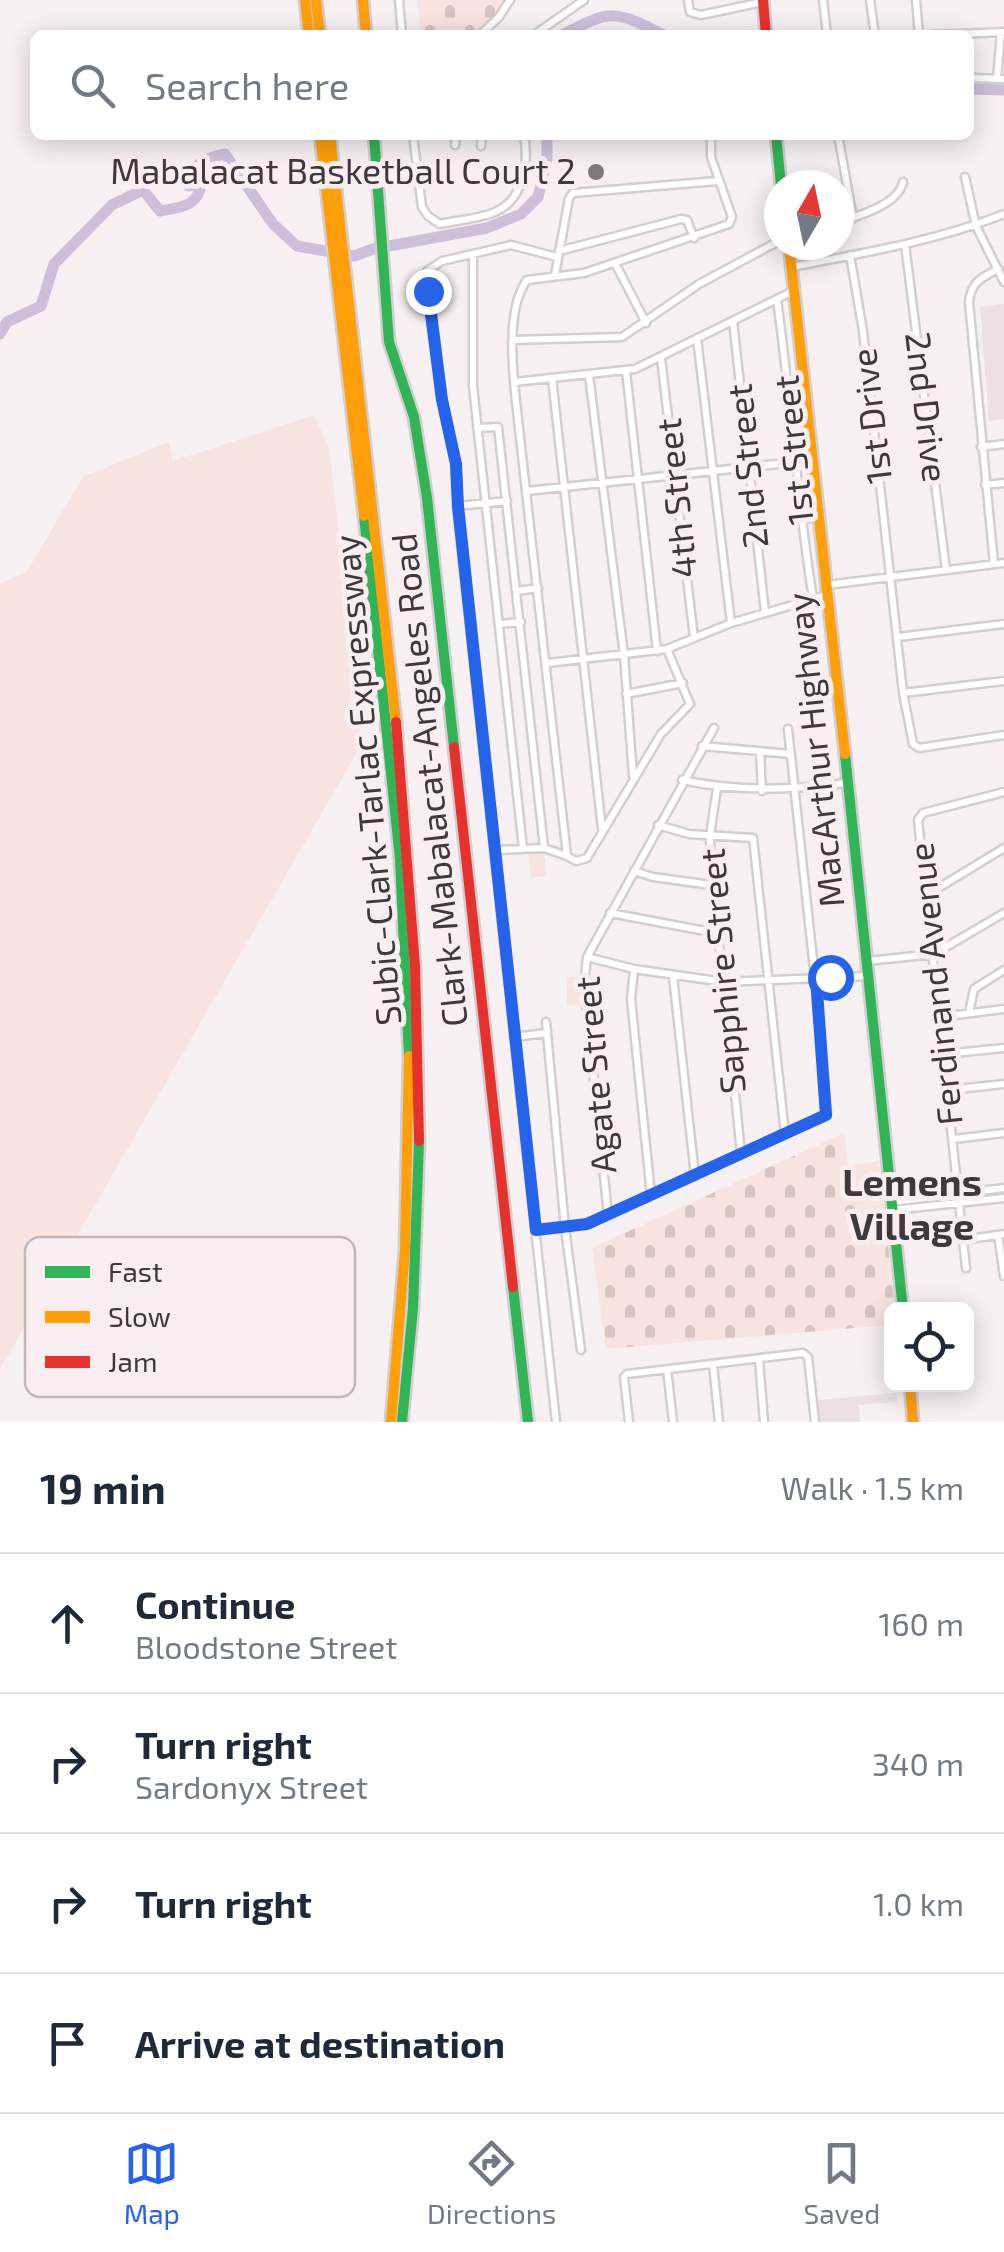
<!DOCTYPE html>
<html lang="en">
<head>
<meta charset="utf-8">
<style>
	:root { --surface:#fff; --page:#f6f6f7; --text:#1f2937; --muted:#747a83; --line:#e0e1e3; --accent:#2563eb }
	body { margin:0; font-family:"Exo 2",sans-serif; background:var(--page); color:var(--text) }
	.controls { position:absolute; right:30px; bottom:30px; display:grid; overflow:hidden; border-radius:15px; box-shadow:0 5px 25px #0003 }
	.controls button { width:90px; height:90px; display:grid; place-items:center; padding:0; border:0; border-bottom:2px solid var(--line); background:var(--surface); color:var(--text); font:50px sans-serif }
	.compass { position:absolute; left:764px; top:170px; width:90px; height:90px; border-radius:50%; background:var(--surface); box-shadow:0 5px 25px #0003; rotate:9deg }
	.stop { position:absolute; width:30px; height:30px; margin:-22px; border:8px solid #2563eb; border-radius:50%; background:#fff }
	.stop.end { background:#2563eb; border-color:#fff; box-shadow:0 2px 10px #0008 }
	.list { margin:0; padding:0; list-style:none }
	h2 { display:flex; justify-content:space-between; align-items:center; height:130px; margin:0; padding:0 40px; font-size:42px }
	h2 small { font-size:32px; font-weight:400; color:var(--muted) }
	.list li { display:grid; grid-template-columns:65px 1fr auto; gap:30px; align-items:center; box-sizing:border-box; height:140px; padding:0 40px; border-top:2px solid var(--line) }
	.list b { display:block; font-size:38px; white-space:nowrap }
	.list p { margin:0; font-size:32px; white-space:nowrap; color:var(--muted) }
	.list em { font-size:32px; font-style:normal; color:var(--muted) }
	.icon { flex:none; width:55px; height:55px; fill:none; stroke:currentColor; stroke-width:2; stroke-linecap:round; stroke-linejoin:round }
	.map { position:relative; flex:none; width:1004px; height:1422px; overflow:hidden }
	.search { position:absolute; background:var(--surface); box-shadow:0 5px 25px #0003; left:30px; right:30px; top:30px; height:110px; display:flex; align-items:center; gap:25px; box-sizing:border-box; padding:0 35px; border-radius:15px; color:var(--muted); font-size:38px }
	.sheet { height:690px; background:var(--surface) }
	nav { display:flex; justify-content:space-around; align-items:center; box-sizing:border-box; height:140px; border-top:2px solid var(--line); background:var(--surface); font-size:28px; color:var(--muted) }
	nav a { display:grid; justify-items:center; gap:5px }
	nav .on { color:var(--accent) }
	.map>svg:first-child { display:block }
	.built { fill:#ece0e5 }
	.grass { fill:#f7e3df }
	.cemetery { fill:url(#cemetery-stones) }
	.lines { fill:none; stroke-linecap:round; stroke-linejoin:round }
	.river { stroke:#cdbfda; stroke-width:11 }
	.street-casing { stroke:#d3ced0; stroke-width:11 }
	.fast-casing { stroke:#d3ced0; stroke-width:15 }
	.slow-casing { stroke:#d3ced0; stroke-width:15 }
	.jam-casing { stroke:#d3ced0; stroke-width:15 }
	.street { stroke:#fefdfd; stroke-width:6 }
	.fast { stroke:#30b455; stroke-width:10 }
	.slow { stroke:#ff9f0a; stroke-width:10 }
	.jam { stroke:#e5322d; stroke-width:10 }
	.route { stroke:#2563eb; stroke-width:12 }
	.poi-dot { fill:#7e7a7b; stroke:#f8eef2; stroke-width:4 }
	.labels { text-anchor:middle; stroke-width:10; stroke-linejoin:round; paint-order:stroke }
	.poi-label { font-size:35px; fill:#3e3a3b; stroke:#f8eef2; text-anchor:end }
	.street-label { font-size:35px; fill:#3e3a3b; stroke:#f8eef2 }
	.neighbourhood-label { font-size:38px; font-weight:bold; fill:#3e3a3b; stroke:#f8eef2 }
	.key { fill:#f8eef2; stroke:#c0b8bb; stroke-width:2.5 }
	.key-label { font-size:28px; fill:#3e3a3b }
</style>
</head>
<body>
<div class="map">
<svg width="1004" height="1422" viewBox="0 0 1004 1422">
	<defs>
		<pattern id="cemetery-stones" width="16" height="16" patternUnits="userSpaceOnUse" patternTransform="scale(2.5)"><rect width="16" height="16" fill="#f7e3df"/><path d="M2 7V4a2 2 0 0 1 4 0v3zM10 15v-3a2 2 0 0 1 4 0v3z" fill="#d5c4c0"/></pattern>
	</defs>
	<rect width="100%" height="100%" fill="#f6f0f3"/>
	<path class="built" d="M1004 304V419L989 421 980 307Z
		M896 1393 897 1402 859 1405 860 1422H820L818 1400Z"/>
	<path class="grass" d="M314 415 329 449 351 635 360 747 0 1369V583L26 573 83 477 169 442 173 461Z
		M544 849 546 876 531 878 528 850Z
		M567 977H583V1006L567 1005Z"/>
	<path class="cemetery" d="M417 0H513C476 45 476 35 421 35Z
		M844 1133 848 1166 879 1161 895 1309 892 1310 891 1325 606 1349 592 1248Z"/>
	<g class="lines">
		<path class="river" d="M562 35C611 9 615 10 664 35
			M969 89 1004 90
			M0 334 7 322 41 306 54 264 112 205 143 190 160 211C182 207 197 207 202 183L189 186 183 181C193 165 206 157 225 154L273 224 297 246 354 256 373 249 487 228 521 214 538 197 547 159V135"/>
		<g class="street-casing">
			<path id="street" d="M399 0 402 35
				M688 0 690 12 701 15 762 2
				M823 0 827 35
				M870 0 875 35
				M916 0 919 35
				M480 35 499 17 510 0
				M534 35 584 0
				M931 35 1004 32
				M972 78 1004 79
				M997 79 1001 32
				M413 135 422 207 428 216 440 224C457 220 479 219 495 212 524 200 529 162 524 135
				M838 135 853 218
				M455 145 456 135
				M481 146 482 135
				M965 177 976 226 1004 282
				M839 222C859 216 899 204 903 182
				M905 244 946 570
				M559 251 681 219 687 220 694 238
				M473 254V386L523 849
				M850 255 863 331 903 693 913 744 919 748 1004 735
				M615 263 646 323
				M792 267C863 253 936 241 1004 214
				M555 275 569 198 573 193 718 181
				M777 300C791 399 797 500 813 599
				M733 321 765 612
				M697 338 731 623
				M513 340 622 337 699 284 779 241
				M661 358 694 638
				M626 371 657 651
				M589 375 624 655 633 776
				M552 378 602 829
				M514 382 635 369 793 291
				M477 428 498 427 544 848
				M981 447 1004 444
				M985 485 1004 483
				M527 491 814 460
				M457 506 507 501
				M800 519 820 517
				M994 564 969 302C971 282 981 278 998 269
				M827 585 1004 563
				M517 591 538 588
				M499 624 521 622
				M898 637 1004 624
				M667 649 690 704 661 734 587 858 576 861 567 856 517 411C513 375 505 310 527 280L584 273 729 224 732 217 711 157V135
				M548 663 667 649 731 623 827 595
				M903 693 1004 681
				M626 694 683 683
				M702 746 791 754
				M760 752 762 791
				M682 780C738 792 790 790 847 783
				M717 788 710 835 711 885 724 982 741 1154
				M658 825 689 834 753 838 785 1134
				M496 850 544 848 567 856
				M634 871 653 877 711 885
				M927 895 1004 848
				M610 913 716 933
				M587 957 634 969 724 982 867 976
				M867 961 934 954 1004 913
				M634 969 631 999 651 1195
				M673 976 695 1176
				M969 1013 974 989 1004 970
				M940 1017 1004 1009
				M546 1022 565 1228 581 1350
				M514 1037 546 1033
				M944 1054 1004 1048
				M948 1090 1004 1084
				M954 1139 1004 1133
				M892 1202 1004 1188
				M893 1210 1004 1198
				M608 1214 584 985 587 957 714 728
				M535 1231 587 1224 827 1114 815 978 788 729
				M998 1235 1004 1276
				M963 1240 1004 1234
				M966 1268 918 820 923 813 1004 792
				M759 1360 764 1422
				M713 1365 719 1422
				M667 1369 673 1422
				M556 1422 457 506 456 465 442 399 427 271 442 261 511 245 557 257
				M629 1422 624 1377 627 1374 803 1353 808 1357 815 1422"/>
		</g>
		<g class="fast-casing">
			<path id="fast" d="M374 135 389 342 414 417 427 498 454 747
				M776 135 781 185
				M364 516 400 859 409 1056
				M845 754 903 1310
				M513 1287 528 1422
				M402 1422 413 1308 419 1141"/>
		</g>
		<g class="slow-casing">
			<path id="slow" d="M305 0 309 35
				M316 0 320 35
				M363 0 366 35
				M320 135 364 516
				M330 135 396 722
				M789 245 845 754
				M910 1384 913 1422
				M391 1422 405 1250 409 1056"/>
		</g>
		<g class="jam-casing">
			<path id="jam" d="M763 0 766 35
				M396 722 415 966 419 1141
				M454 747 513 1287"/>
		</g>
		<use href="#street" class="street"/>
		<use href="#fast" class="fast"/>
		<use href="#slow" class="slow"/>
		<use href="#jam" class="jam"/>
	</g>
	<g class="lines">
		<path class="route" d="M428 291 442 400 456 464 458 506 536 1230 587 1224 826 1115 816 978 830 977"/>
	</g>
	<circle class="poi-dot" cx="596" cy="172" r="10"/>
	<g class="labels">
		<g class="poi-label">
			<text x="576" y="184">Mabalacat Basketball Court 2</text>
		</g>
		<g class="street-label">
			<text transform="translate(926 407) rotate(83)" y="12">2nd Drive</text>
			<text transform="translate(872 416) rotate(-97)" y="12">1st Drive</text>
			<text transform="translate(794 450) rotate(-96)" y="12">1st Street</text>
			<text transform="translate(748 466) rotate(-96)" y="12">2nd Street</text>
			<text transform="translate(677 498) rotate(-96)" y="12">4th Street</text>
			<text transform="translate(816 750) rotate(-96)" y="12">MacArthur Highway</text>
			<text transform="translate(368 780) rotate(-95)" y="12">Subic-Clark-Tarlac Expressway</text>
			<text transform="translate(430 780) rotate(-96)" y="12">Clark-Mabalacat-Angeles Road</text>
			<text transform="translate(723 971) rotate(-95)" y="12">Sapphire Street</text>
			<text transform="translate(936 984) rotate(-96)" y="12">Ferdinand Avenue</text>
			<text transform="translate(596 1075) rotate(-95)" y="12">Agate Street</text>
		</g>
		<g class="neighbourhood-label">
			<text x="912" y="1196">Lemens<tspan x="912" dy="44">Village</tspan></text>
		</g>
	</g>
	<rect x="25" y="1237" width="330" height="160" rx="15" class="key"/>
	<rect x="45" y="1266" width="45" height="12" fill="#30b455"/>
	<rect x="45" y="1311" width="45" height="12" fill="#ff9f0a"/>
	<rect x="45" y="1356" width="45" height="12" fill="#e5322d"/>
	<g class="key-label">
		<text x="108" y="1282">Fast</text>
		<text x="108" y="1327">Slow</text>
		<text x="108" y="1372">Jam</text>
	</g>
</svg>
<div class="controls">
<button><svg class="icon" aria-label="locate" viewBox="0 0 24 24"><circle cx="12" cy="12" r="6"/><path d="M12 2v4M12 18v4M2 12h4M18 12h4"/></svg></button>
</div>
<svg class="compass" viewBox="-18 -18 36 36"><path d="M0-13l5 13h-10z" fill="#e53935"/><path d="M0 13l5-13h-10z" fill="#747a83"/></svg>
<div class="stop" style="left:830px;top:977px"></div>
<div class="stop end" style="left:428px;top:291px"></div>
<div class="search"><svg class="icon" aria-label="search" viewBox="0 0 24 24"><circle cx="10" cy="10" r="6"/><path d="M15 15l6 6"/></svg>Search here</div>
</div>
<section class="sheet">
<h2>19 min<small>Walk · 1.5 km</small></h2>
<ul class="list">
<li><svg class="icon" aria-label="ahead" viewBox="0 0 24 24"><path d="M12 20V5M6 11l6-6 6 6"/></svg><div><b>Continue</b><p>Bloodstone Street</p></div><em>160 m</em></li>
<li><svg class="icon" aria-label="right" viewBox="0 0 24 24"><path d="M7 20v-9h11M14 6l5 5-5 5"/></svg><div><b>Turn right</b><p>Sardonyx Street</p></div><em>340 m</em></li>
<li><svg class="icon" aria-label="right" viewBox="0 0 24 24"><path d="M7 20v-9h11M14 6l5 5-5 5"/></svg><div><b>Turn right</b></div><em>1.0 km</em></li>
<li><svg class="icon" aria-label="arrive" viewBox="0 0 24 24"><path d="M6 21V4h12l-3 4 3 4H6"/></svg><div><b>Arrive at destination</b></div></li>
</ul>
</section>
<nav>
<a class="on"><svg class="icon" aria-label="map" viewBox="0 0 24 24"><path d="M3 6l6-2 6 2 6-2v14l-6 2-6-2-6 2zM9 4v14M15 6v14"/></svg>Map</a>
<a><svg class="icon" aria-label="directions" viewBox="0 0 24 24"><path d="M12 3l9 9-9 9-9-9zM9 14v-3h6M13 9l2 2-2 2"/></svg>Directions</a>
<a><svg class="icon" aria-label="saved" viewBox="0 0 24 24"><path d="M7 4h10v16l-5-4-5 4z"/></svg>Saved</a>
</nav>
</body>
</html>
